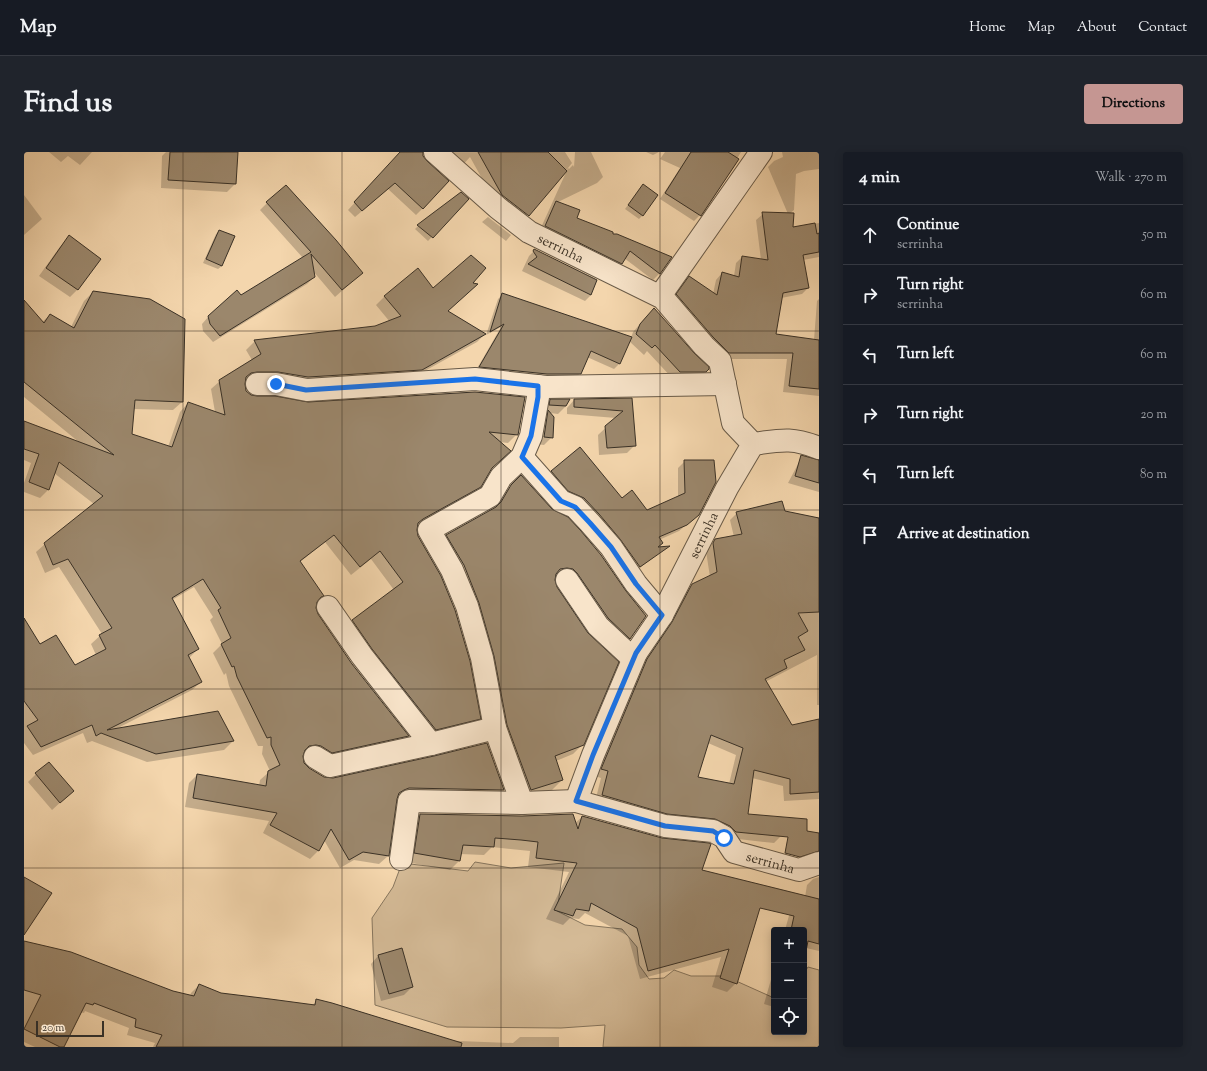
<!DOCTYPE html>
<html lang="en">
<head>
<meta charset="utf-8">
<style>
	:root { --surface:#171b24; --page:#20242c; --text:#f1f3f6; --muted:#9ea1a6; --line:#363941; --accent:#c59692 }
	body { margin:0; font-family:"Sorts Mill Goudy",serif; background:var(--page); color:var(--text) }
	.controls { position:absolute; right:12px; bottom:12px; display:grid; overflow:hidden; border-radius:4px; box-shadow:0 2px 10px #0003 }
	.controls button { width:36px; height:36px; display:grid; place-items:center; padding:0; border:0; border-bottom:1px solid var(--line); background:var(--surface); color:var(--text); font:20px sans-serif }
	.scale { position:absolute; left:12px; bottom:10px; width:68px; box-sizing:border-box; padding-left:4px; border:2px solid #3a3126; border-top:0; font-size:11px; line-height:14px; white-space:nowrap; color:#3a3126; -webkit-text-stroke:3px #f8e4ca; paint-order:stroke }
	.stop { position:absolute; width:12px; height:12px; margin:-9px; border:3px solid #1a73e8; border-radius:50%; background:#fff }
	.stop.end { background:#1a73e8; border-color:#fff; box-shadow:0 1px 4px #0008 }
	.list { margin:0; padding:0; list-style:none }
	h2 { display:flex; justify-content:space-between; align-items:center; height:52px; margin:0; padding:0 16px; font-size:17px }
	h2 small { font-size:13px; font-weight:400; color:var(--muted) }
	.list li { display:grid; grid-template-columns:26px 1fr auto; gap:12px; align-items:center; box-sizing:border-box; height:60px; padding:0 16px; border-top:1px solid var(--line) }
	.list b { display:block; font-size:15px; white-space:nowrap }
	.list p { margin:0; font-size:13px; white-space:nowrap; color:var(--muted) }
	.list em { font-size:13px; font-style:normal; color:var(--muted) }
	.icon { flex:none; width:22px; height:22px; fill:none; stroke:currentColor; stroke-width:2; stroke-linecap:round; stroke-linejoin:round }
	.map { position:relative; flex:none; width:795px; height:895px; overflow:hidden; border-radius:4px }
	header { display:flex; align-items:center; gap:24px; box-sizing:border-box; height:56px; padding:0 20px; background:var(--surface); border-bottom:1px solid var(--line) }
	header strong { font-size:19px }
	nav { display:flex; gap:22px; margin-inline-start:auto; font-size:14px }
	.intro { display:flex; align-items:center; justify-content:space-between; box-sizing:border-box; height:96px; padding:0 24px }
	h1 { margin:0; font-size:28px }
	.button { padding:10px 18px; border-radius:4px; background:var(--accent); color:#111; font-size:14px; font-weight:700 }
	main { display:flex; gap:24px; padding:0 24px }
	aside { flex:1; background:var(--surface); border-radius:4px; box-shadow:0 2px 10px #0003 }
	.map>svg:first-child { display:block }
	.green { fill:#d4ba96; stroke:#87765e }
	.shadow { fill:#0003; fill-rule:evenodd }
	.building { fill:#9b876c; stroke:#3a3126; fill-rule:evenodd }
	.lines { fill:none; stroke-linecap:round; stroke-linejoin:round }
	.minor-casing { stroke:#685a48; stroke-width:24 }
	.minor { stroke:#f8e4ca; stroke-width:22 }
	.route { stroke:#1a73e8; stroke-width:5 }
	.grid { fill:none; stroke:#3a3126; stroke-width:1; stroke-opacity:0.55 }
	.labels { text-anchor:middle; stroke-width:3; stroke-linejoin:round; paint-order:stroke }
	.street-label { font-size:14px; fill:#3a3126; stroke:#f8e4ca }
</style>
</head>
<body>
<header>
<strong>Map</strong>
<nav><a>Home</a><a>Map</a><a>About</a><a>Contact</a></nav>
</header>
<div class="intro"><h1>Find us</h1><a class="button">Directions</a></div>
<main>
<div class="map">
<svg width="795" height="895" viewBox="0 0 795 895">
	<rect width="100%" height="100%" fill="#f4d6ad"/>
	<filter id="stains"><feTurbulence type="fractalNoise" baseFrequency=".005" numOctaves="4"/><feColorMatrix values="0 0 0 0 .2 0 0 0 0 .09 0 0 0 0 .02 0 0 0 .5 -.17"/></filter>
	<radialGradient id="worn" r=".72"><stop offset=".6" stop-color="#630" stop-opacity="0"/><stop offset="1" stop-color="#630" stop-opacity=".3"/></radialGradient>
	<path class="green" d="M451 710 487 716 540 711 533 759 561 773 598 777 613 795 615 813 625 827 640 826 650 818 667 824H701L750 846V880H780V821L784 815 795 818V895H579L581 873 537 876 423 875 351 853 348 766 369 735 378 711 444 719Z"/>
	<path class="shadow" d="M25 0H68L56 13 44 4 37 10Z
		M142 0H213L211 32 203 40 137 36 138 4Z
		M377 0H398L399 56 392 63 364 37 331 65 324 58Z
		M416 0H541L548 11 544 16 545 17 549 13 550 15 551 0H567L579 25 573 31 534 50 552 66 588 83 647 105 635 122 629 128 600 106 591 118 515 80 544 16 497 70 471 50 446 5 435 17Z
		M622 0H635L629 3Z
		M641 0H717L695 37 676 63 670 69 636 47 656 16 636 7Z
		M758 0H795V17L780 19 772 22 770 58 765 62 768 76 795 71V105L779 108 784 136 778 142 757 146 751 183 790 188 793 149 795 147V244L759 240 763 207H699L647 149 659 131 665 125 689 142 692 128 698 121 710 124 712 111 718 105 737 108 732 68 739 62H764L744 15 750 9 759 5Z
		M619 33V63L615 67 601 57Z
		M0 43 18 67 0 83Z
		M444 47 404 89 391 77 394 74Z
		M243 51 338 121 311 145 289 119 290 125 283 132 189 190 179 179 178 172 185 164 279 106 236 58Z
		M464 65 487 83 482 89 458 70Z
		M195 79 198 114 194 117 179 111 192 82Z
		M43 88 76 107 53 138 46 145 15 124 35 96Z
		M511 98 567 143 561 149 498 119 505 104Z
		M69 140 158 250 149 258 109 257 107 282 144 295 156 260 164 251 191 260 187 237 196 229 228 208 222 198 231 189 351 175 366 170 352 153 361 144 423 159 461 182 453 190 388 226 221 229 222 239 227 244 493 282 484 291 475 290 467 316 456 334 447 343 393 373 392 378 455 566 447 575 403 586 320 477 329 468 370 438 347 407 327 423 301 390 276 410 292 450 291 457 293 463 327 512 384 584 375 592 299 609 282 601 278 602 279 612 284 617 299 626 479 638 470 646 372 645 364 704 355 712 330 708 316 716 300 688 294 699 286 707 239 681 245 669 161 655 165 631 173 623 235 634 236 628 246 619 238 602 239 594H234L205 534 202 521 200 523 189 501 198 492 186 468 189 465 170 435 148 448 174 497 165 506 177 530 168 538 92 577 209 589 200 598 123 610 68 589 63 591 59 581 9 603 0 591V485L50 514 72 503 67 492 78 482 35 415 21 421 12 400 21 392 70 352 30 321 25 337 16 346 0 340V331L7 311 0 308V270L56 291 0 245V149L18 170 26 163 47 175 60 149Z
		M479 142 607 186 609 180 623 164 684 217 677 224 649 227 623 199 620 203 605 189 595 212 590 217 563 205 556 221 551 227 451 220 477 175 462 183 474 147Z
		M607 247 611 293 603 301 575 303 574 283 592 266 543 262V256L550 248Z
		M527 248 542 254 534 262 526 261 528 285 520 293 512 292 517 267 523 261H518L519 256Z
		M781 305 795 309V340L764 331 774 312Z
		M661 309 674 363 655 379 635 388 632 397 643 395 609 421 522 327 528 320 598 347 623 359 654 345V316Z
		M497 324 606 486 596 496 539 427 530 426 559 592 549 602 532 609 538 628 528 638 497 647 413 394 423 384 469 358 477 344Z
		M751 358 795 366V553H793V503L741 530 767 575 795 568V647L760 649 759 634 728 626 722 663 757 684 750 691 714 687 571 650 577 626 571 624 616 515 642 478 661 441 668 433 686 425 682 399 684 395 692 387 710 385 706 368 713 361ZM684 591 712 603 705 632 673 626Z
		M12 622 49 639 28 658 4 630Z
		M396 663 551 671 558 665 676 719 741 735 712 831 703 840 688 835 697 805 616 827 604 784 561 761 555 767 546 766 539 773 522 767 545 720 504 715 506 699 468 695 460 703 436 702 435 709 426 718 382 710 387 672Z
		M795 725V799L782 796 780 800V778H761L769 749 781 745 783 733 789 727Z
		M0 802 166 844 167 841 175 833 197 842 287 854 293 849 409 888 489 891 496 885H535V895H129L131 891 103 883 105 876 61 859 60 861 56 860 39 895H11L0 890Z
		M354 804 388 835 380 843 357 849 347 812Z
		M750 817V855L740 852Z"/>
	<path class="building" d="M146 0H214L212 32 144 28Z
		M376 0H399V4L403 9 425 29 399 57 371 31 338 59 330 50Z
		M454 0H524L543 19 505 64 478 43Z
		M667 0H704L715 7 677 64 641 41Z
		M619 32 634 43 619 64 604 53Z
		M262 33 312 88 339 121 318 138 287 102 291 125 196 184 186 172 184 164 213 138 217 143 287 100 242 50Z
		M437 40 445 47 409 86 393 73Z
		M532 49 556 58 553 66 589 80V82H593L648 105 636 122 606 99 598 112 521 74Z
		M738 60 770 61 769 75 791 71 793 82 795 81V100L779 103 785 136 759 141 752 182 795 188V237L765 234 769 201H705L689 185 652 142 665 124 693 143 698 120 715 125 718 104 744 108Z
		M195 78 211 84 198 114 182 107Z
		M45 83 77 107 54 138 22 116Z
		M510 97 573 128 567 143 504 112 513 105 509 99Z
		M447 103 462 116 449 131 454 132 424 159 462 182 398 218 284 225 254 220H233L227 221 222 225 221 232 222 239 227 243 233 244H251L284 250 451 240 501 245 494 283 465 280 487 299 468 316 457 335 399 367 394 371 393 378 394 384 417 424 431 458 446 509 457 567 412 578 348 497 328 468 379 430 356 399 336 415 310 383 276 409 300 444 297 445 293 450 292 456 294 462 328 512 385 584 308 601 297 594 292 593 285 594 281 598 279 604 280 611 285 616 300 625 309 626 410 604 463 591 480 638 385 636 380 638 375 641 373 647 365 704 339 700 325 708 307 677 295 699 246 673 253 661 169 646 173 622 242 634 244 619 256 613 247 593V585L243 586 213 525 210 514 208 515 197 492 207 486 194 458 197 456 179 427 148 446 175 497 164 503 178 530 83 578 194 559 210 589 132 602 77 581 72 584 68 573 17 595 3 574 14 568 0 549V466L16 492 32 483 51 513 82 497 75 483 88 476 44 407 29 413 20 391 79 344 35 310 25 338 5 330 15 302 0 297V269L90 303 0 230V148L20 171 26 162 50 176 69 139 126 147 161 167 159 250 111 248 108 282 148 295 164 250 201 263 195 228 237 202 230 188 351 174 377 164 360 144 394 116 409 136Z
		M478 141 608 185 596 212 567 199 557 222H523L455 215 480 172 466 180Z
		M630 156 671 202 685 215V217L682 220H656L631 193 628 196 612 182 616 172Z
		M608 246 612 294 583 296 581 274 599 259 550 255V247Z
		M526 247H546L542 254 525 253Z
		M524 258 530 265 529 286 520 285Z
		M556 295 598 346 608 338 623 358 661 341 660 308H690L692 330 675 363 663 373 635 385 639 391 634 395 646 394 616 415 596 387 575 362 560 346 544 339 527 319Z
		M777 303 795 308V331L771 324Z
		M497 323 528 357 544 365 557 379 577 403 602 439 622 464 606 487 584 466 553 421 549 417 543 416 536 417 532 422 531 428 533 435 564 481 595 510 560 593 531 604 539 628 507 638 483 573 470 504 455 451 440 413 422 383 472 355 477 350 487 333Z
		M758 349 761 359 795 366V460L774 461 784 479 774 485 781 498 760 508 763 516 741 527 768 573 795 567V640L766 642V627L730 618 724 662 783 667V679L795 681V699L776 705 761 701 764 685 712 680 706 674 691 667 643 662 578 643 584 619 577 617 623 507 648 470 668 432 693 420 689 391 691 387 718 382 712 360ZM687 583 719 596 710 632 674 625Z
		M25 610 50 639 36 651 11 621Z
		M396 662 498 664 549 662 554 677 558 664 638 686 685 691 687 692 678 718 795 747V792L784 789 782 799H780V778H767L770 764 736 756 713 832 696 826 705 797 624 819 613 776 567 751 565 759 552 757 549 764 530 758 553 711 512 706 514 690 497 688 471 686 470 695 439 693 436 709 390 701Z
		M0 725 28 741 0 783Z
		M0 789 47 800 149 839 170 844 175 832 197 841 246 847 291 853 292 847 308 851 438 891 437 895H132L138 883 111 875 112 867 70 851 69 853 62 851 40 895H36L0 877 17 843 0 838Z
		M378 796 389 835 365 842 354 803Z"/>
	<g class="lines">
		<g class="minor-casing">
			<g id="minor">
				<path id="s1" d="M411 0 474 56 505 80 639 146 680 194 696 209 709 271 729 292 703 336 638 463 612 501 569 603 552 649 641 674 689 679 700 685 710 700 775 718 795 711"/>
				<path d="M636 144 737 0"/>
				<path d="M233 232H252L283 238 451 227 522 235 701 232"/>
				<path d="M514 234V245L507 284 498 305 477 325 466 344 405 378 428 418 443 454 458 506 471 576 498 651 552 649"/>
				<path d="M729 292C757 288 768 285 795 296"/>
				<path d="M498 305 537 349 551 355 566 371 587 395 612 432 638 463"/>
				<path d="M543 428 574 474 604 502 612 501"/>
				<path d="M304 455 338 504 407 592"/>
				<path d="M291 605 306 614 407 592 471 576"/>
				<path d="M377 707 385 649 498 651"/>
			</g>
		</g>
		<use href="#minor" class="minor"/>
	</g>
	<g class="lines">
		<path class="route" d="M252 232 282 238 451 227 514 234V245L507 284 498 305 537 349 551 355 566 371 587 395 612 432 638 463 612 501 569 603 552 649 641 674 689 679 700 686"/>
	</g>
	<path class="grid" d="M159 0V895M318 0V895M477 0V895M636 0V895M0 179H795M0 358H795M0 537H795M0 716H795"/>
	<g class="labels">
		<g class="street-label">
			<text dy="5" stroke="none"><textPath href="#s1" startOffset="159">serrinha</textPath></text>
			<text transform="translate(679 383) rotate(-64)" y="5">serrinha</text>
			<text dy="5" stroke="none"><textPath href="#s1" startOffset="1059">serrinha</textPath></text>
		</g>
	</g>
	<rect width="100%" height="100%" filter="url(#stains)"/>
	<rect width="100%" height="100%" fill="url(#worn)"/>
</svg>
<div class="controls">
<button>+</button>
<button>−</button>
<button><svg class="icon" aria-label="locate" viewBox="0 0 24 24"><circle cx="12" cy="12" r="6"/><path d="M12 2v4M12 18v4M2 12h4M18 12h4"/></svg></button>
</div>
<div class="scale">20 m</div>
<div class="stop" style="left:700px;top:686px"></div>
<div class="stop end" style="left:252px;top:232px"></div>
</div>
<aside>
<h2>4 min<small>Walk · 270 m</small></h2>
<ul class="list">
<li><svg class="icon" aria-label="ahead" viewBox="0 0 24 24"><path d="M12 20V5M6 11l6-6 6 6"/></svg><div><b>Continue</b><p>serrinha</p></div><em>50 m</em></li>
<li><svg class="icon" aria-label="right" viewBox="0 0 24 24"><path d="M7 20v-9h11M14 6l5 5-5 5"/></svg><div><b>Turn right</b><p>serrinha</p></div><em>60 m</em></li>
<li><svg class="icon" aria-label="left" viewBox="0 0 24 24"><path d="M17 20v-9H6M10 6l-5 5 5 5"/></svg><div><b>Turn left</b></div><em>60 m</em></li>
<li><svg class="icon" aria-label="right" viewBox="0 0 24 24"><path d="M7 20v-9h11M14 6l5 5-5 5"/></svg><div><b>Turn right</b></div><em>20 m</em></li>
<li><svg class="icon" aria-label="left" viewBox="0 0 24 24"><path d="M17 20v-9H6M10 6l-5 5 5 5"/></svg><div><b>Turn left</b></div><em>80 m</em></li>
<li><svg class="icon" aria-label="arrive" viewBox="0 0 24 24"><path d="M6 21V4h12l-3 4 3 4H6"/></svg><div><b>Arrive at destination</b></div></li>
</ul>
</aside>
</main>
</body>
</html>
